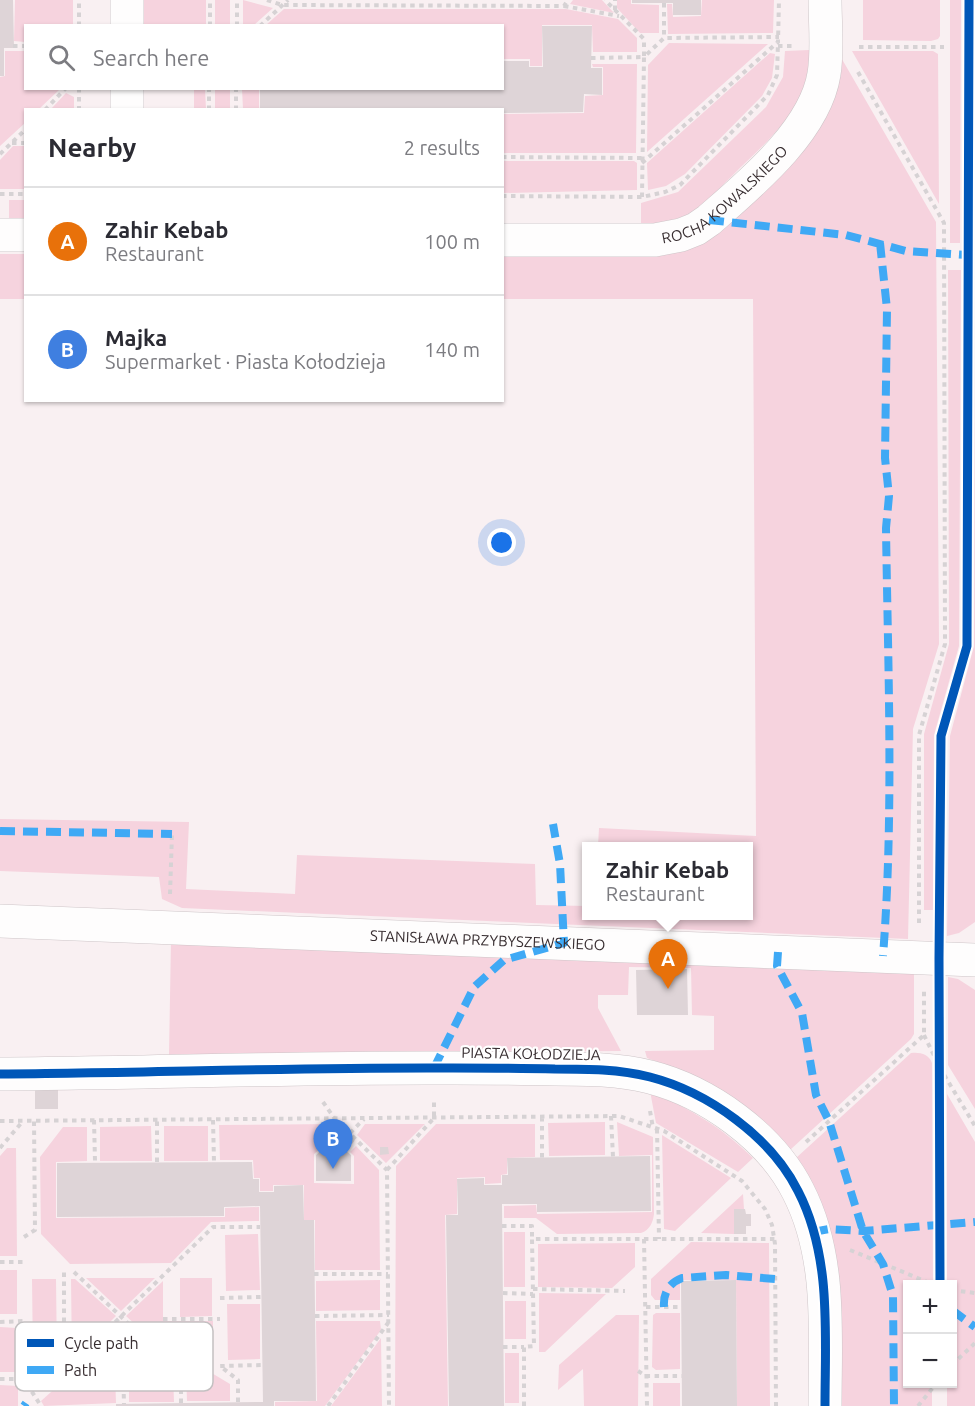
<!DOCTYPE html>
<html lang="en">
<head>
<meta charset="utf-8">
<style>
	:root { --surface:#fff; --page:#f2f2f3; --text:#2b2b33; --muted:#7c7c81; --line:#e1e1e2; --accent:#2563eb }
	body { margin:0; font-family:Ubuntu,sans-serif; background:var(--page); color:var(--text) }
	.controls { position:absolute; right:18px; bottom:18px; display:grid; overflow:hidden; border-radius:0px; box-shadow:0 2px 4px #0004 }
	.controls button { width:54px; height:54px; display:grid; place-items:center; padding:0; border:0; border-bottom:2px solid var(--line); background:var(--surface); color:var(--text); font:30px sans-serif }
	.you { position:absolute; left:502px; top:543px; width:21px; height:21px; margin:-15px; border:4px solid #fff; border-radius:50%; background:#1a73e8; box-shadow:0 0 0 9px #1a73e833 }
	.badge { display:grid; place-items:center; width:39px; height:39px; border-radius:50%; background:var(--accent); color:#fff; font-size:20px; font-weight:700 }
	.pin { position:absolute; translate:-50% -50px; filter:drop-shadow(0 2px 3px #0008) }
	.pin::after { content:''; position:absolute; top:32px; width:21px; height:18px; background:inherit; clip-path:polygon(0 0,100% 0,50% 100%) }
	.popup { position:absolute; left:582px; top:842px; width:171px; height:78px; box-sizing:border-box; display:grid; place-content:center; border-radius:0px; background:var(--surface); filter:drop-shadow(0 2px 4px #0005); font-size:20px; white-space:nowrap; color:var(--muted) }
	.popup b { font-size:22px; color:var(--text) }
	.popup::after { content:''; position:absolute; left:50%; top:100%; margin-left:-12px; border:12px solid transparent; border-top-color:var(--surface) }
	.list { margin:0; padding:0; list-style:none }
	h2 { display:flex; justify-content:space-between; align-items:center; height:78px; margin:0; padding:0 24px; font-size:26px }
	h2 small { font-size:20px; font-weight:400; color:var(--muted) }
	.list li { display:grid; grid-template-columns:39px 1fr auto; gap:18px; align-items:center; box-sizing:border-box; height:108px; padding:0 24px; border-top:2px solid var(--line) }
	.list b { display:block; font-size:22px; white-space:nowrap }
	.list p { margin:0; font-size:20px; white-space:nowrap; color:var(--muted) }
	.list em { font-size:20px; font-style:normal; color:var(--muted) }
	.icon { flex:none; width:33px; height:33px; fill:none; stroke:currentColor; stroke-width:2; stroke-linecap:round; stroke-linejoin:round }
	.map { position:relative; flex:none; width:975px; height:1406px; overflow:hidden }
	.search { position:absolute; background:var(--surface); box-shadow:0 2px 4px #0004; left:24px; top:24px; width:480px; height:66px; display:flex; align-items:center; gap:15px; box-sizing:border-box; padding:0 21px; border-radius:0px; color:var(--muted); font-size:22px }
	.panel { position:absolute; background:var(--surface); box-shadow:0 2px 4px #0004; left:24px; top:108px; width:480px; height:294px; border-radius:0px }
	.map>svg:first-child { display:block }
	.green { fill:#f6d3de }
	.building { fill:#ded4d7 }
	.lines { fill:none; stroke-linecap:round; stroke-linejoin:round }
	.minor-casing { stroke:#cec5c8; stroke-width:34 }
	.path { stroke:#d6d2d4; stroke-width:4; stroke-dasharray:4.5 4.5; stroke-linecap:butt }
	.minor { stroke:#fefdfd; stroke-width:33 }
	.quiet { stroke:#3fa9f5; stroke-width:8; stroke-dasharray:15 8; stroke-linecap:butt }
	.cycleway-casing { stroke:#fff; stroke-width:13 }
	.cycleway { stroke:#0057b8; stroke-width:9 }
	.labels { text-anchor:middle; stroke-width:4.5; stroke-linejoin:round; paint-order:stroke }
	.street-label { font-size:15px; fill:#382e31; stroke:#fff }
	.key { fill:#fff; stroke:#c3c0c1; stroke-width:1.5 }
	.key-label { font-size:16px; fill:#382e31 }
</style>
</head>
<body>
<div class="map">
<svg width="975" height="1406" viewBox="0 0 975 1406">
	<rect width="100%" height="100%" fill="#f9f0f2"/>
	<path class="green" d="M15 0H73V25L26 26 25 42 14 41Z
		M142 0H206V25L142 26Z
		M215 0H230V25H215Z
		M243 0 273 8 254 25H243Z
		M573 0H602L614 13 570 4Z
		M617 0H631V4L659 5V33H640L617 8Z
		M702 0H774L773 33 668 34 667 4H672L673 17 701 16Z
		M863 0H940V36L938 39 931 41 863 40Z
		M950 0H961L960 243H950Z
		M284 9H566L618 19 637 38V52H593L592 25H542V66H530V59H503L502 26 266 25Z
		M669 43 768 44 647 152 648 65Z
		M809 50C812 106 768 140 732 176 719 188 706 205 691 213 675 221 658 223 641 226V203L678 192 766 107 783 77 785 51Z
		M5 51H25L26 88 60 89 39 109 26 110 25 123 0 146V77L5 76Z
		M852 51H933L938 54 939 204Z
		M770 53 775 54 772 78 762 96 685 174 666 186 648 190 647 163Z
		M839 54 936 222 939 644 913 729 908 939 182 908 162 899 159 877 0 871V819L189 822 186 889 295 894 297 855 535 864 536 905 587 906V916H749V846H598L599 828 756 836 753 299H503V257H619L673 252 820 126 833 102Z
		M592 64H637L636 153H503V114L584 113 585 96 603 95V67H593Z
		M194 89H205L206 109H177H194Z
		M215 89H230V109H215Z
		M242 89H259V109H243Z
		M66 93 74 97V109H51Z
		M13 146H25V189H0V160Z
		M502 161H634L637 163V190L503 193Z
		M9 200H25V224H9Z
		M0 254H25V299H0Z
		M948 270H961L959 646 934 735 933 910H924V734L949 644Z
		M975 366V922L959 933 947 936 950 736 974 646Z
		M171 940 914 972V1034L911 1039 790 1150 679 1070 647 1058 645 1051 714 1050V1016L692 1015 691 968 629 967 628 995H598V1008L621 1051 169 1055Z
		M948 977 958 979 975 990V1109L948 1065Z
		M911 1053C920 1052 929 1054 932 1063L933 1284H908V1384H932V1406H840L796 1158Z
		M650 1091C693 1111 719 1125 753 1158L738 1172 656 1123Z
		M947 1094 975 1142V1406H947V1384H952V1284H947Z
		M605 1122V1155L549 1156 548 1123Z
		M617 1122 653 1137 654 1214C653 1222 650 1230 641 1233L557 1234 536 1218H504V1206L536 1205 537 1214 652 1212V1155L619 1156Z
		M335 1124 348 1138 337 1148H321L314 1154V1183L354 1184V1156L350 1152 356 1146 379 1170 380 1270H315V1220H304V1185H273V1191H260V1178H254L253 1160H220L219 1125Z
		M365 1124H425L386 1163 357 1135Z
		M436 1124H535V1157L507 1158V1174L501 1175V1183L485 1184V1177L457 1178V1214L445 1215 448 1406H395L396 1166Z
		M151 1126 152 1161H100V1127Z
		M164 1126H208V1161H164Z
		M63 1127H87V1161L56 1162V1218L225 1217V1208L259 1207V1221L211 1222 171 1263 70 1264 41 1234 40 1157Z
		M662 1135 731 1178 675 1231 664 1229Z
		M7 1148H16L17 1256H0V1156Z
		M743 1194 744 1209H734V1234L701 1233Z
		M504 1232H525V1287H504Z
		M258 1234 260 1290 226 1291 225 1235Z
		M691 1242 769 1243 770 1406H737L736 1280H680V1300H655L651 1295V1279Z
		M635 1243V1267L612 1288 538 1287V1244Z
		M0 1270H17V1314H0Z
		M86 1278H155L121 1311Z
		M180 1278H212V1316L180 1317Z
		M32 1279H56L57 1360H33Z
		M71 1279H75L116 1316 72 1360Z
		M380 1280V1310L316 1311V1281Z
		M163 1281V1321H213V1356L171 1358 126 1316Z
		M539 1293 606 1294 545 1352H539Z
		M505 1301H526V1339H505Z
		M227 1304H260V1359L228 1360Z
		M656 1313H680V1369L656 1370 652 1367 653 1315Z
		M616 1315H639L638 1406H584L583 1369 558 1390 559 1365Z
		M316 1321H380L381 1330 325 1406H275V1402L317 1401Z
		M121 1322 159 1358 83 1359Z
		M0 1327 17 1328 18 1372H0Z
		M381 1338 382 1406H331Z
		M505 1353H519V1403H505Z
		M210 1372 230 1384V1401H187L186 1373Z
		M115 1373 116 1403 44 1406 41 1401 70 1375Z
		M129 1373H173L174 1402H129Z
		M653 1383H680V1406H653Z
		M0 1385 18 1386V1406H0Z"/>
	<path class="building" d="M0 0H13L14 48H4V76H0Z
		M632 0H701V15H673V3H632Z
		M542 26H592L591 68H602V95L584 94 583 112 502 113V110H260V88H502V61H529V67H543Z
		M687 969 688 1015H637L636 970Z
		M35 1090H58V1109H35Z
		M380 1147H388L389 1154 380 1155Z
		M322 1150 326 1157 340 1156 345 1150 351 1155V1181H316V1155Z
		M650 1156 651 1211 537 1212V1204H502L504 1406H449L446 1215H458L457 1179 484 1178V1185H502V1175H508L507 1158Z
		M252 1162 253 1179H259V1192H274V1186L303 1185 304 1220H314L316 1401H274V1406H116V1404L263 1402 260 1206 224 1207V1216L57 1217V1163Z
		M734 1209H745L746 1214H751V1226H746V1234H734Z
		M736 1280 737 1406H682L681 1281Z"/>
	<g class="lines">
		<g class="minor-casing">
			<g id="minor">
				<path d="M127 26V0"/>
				<path d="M127 88V110"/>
				<path d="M0 235H26"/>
				<path id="s1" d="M502 240H655L681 235 696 229 709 220C750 184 815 131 824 74 828 50 825 24 825 0"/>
				<path id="s2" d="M0 921 975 960"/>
				<path d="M0 1074C151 1073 302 1067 453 1068 487 1068 521 1068 555 1069 587 1069 619 1069 650 1077 708 1092 771 1137 798 1191 832 1257 825 1334 825 1406"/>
			</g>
		</g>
		<path class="path" d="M267 0 282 5 564 6 568 0
			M664 3V38
			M564 6 619 16
			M615 10V0
			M79 26V0
			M210 26V0
			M237 26V0
			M260 26 288 0
			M13 46H26
			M778 46H793
			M859 47H944
			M591 58 644 57V39L605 0
			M858 72 944 223 945 644 919 735V926
			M79 88V110
			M45 110 66 88
			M209 110V88
			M236 110V88
			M12 143H26
			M0 154 26 129
			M502 157 642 158
			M642 163 778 42 779 0
			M0 194H26
			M502 196 642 197 665 192 680 185 768 95 777 75 778 42
			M642 197 644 57 664 38 779 37
			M170 894 172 834
			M924 1035 940 1068 975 1126
			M323 1102 335 1119 387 1170 389 1406
			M650 1111 653 1128
			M611 1116 613 1157
			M542 1117V1158
			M94 1120 95 1161
			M213 1120 214 1162
			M0 1121 619 1116 664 1131 742 1181 765 1209 772 1225 775 1244 776 1406
			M657 1129 659 1239
			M350 1133 364 1119
			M806 1142 924 1035V989
			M0 1148 23 1121
			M345 1150 354 1138
			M157 1162V1120
			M387 1170 434 1118V1099
			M502 1226H532V1239
			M24 1237 35 1230 34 1120
			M644 1239 647 1406
			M850 1250 932 1284
			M0 1262H24
			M74 1272 173 1366
			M314 1274H388
			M533 1289 625 1291
			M952 1290 975 1293
			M503 1293 533 1294
			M220 1298 261 1297
			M646 1307H681
			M315 1316 389 1315
			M163 1319H220
			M0 1322 25 1321
			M503 1347H524
			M952 1365 975 1343
			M70 1366 213 1227H260
			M64 1367V1272
			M123 1367 124 1404
			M638 1371 646 1376H682
			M0 1379H26
			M27 1384 41 1406
			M238 1402V1380L220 1366 262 1365
			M181 1403V1366
			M328 1406 388 1323
			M524 1406V1347L534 1346 532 1239H775
			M918 1406 936 1384"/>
		<use href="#minor" class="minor"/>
		<path class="quiet" d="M709 220 846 235 906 251 968 255
			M880 243 887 309 885 458 889 496 886 528C888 671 894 814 883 956
			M0 831 172 834
			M778 952 777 966 802 1013 816 1095 829 1121 863 1231 883 1264 893 1296 894 1406
			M434 1068 474 987 504 960 564 943 560 864 553 824
			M813 1232 829 1229 863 1231 975 1222
			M664 1307C663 1293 669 1283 682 1278L726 1275 775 1279
			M952 1310 975 1327
			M24 1406 26 1403"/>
		<g class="cycleway-casing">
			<path id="cycleway" d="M0 1074C151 1073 302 1067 453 1068 487 1068 521 1068 555 1069 587 1069 619 1069 650 1077 708 1092 771 1137 798 1191 832 1257 825 1334 825 1406
				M940 1284 939 958 941 736 967 646 969 0"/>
		</g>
		<use href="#cycleway" class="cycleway"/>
	</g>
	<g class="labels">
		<g class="street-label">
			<text dy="5" stroke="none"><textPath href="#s1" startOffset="238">ROCHA KOWALSKIEGO</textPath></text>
			<text dy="5" stroke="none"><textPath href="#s2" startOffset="488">STANISŁAWA PRZYBYSZEWSKIEGO</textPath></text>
			<text transform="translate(531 1054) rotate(1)" y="5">PIASTA KOŁODZIEJA</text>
		</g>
	</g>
	<rect x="15" y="1322" width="198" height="69" rx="9" class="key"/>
	<rect x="27" y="1339" width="27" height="8" fill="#0057b8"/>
	<rect x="27" y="1366" width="27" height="8" fill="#3fa9f5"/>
	<g class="key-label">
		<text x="64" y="1349">Cycle path</text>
		<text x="64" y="1376">Path</text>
	</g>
</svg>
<div class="controls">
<button>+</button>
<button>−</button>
</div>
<div class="you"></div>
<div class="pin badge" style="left:668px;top:989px;background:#e8710a">A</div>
<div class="popup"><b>Zahir Kebab</b>Restaurant</div>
<div class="pin badge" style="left:333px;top:1169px;background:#3f7fe0">B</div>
<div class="search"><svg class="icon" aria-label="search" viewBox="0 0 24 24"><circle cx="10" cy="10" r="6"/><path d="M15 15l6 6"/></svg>Search here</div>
<section class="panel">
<h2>Nearby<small>2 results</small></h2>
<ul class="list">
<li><span class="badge" style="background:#e8710a">A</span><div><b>Zahir Kebab</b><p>Restaurant</p></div><em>100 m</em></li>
<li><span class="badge" style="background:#3f7fe0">B</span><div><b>Majka</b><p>Supermarket · Piasta Kołodzieja</p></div><em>140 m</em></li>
</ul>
</section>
</div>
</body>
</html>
